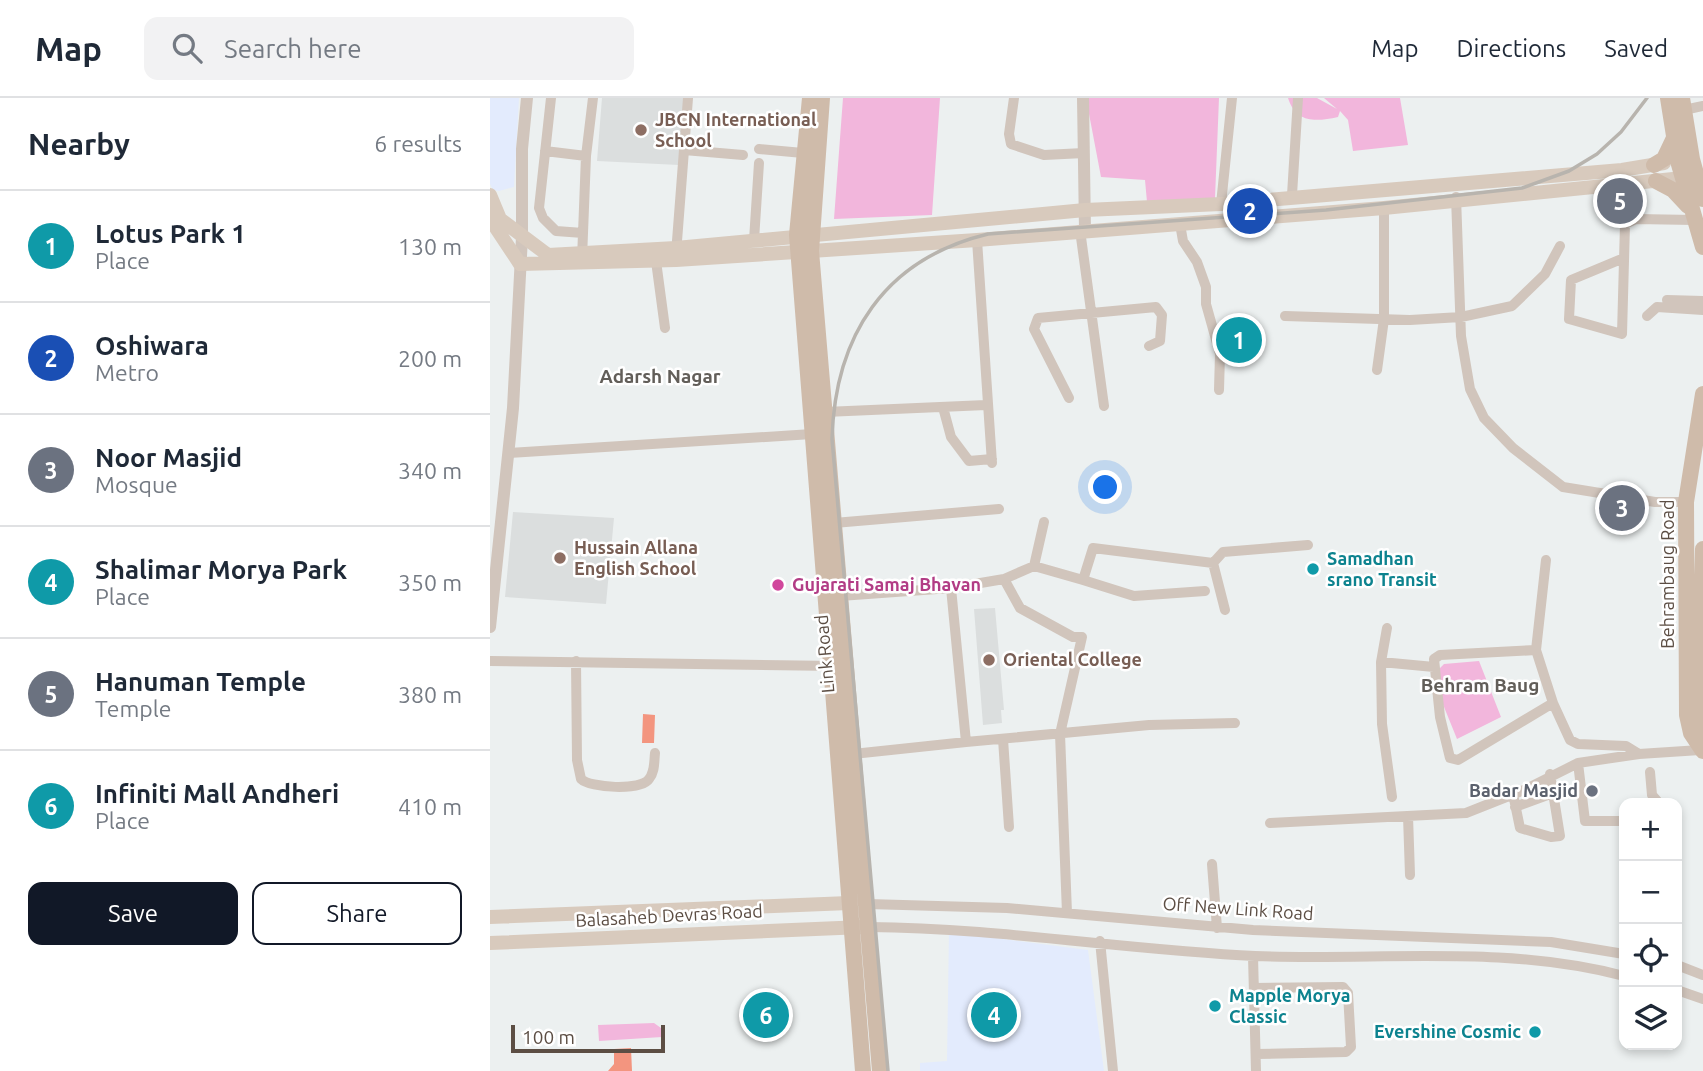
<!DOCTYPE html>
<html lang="en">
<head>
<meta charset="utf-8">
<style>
	:root { --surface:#fff; --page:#f2f2f3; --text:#1f2937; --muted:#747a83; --line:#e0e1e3; --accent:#111827 }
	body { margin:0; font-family:Ubuntu,sans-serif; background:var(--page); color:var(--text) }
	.controls { position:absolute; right:21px; bottom:21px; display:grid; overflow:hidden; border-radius:14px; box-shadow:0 4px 10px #0003 }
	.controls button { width:63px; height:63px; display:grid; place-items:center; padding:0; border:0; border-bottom:2px solid var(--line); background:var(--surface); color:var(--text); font:35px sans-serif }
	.scale { position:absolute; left:21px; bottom:18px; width:154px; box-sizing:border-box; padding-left:7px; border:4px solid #5c4e44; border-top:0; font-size:19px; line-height:24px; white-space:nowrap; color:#5c4e44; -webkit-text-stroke:5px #fff; paint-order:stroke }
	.you { position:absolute; left:616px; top:390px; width:24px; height:24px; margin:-18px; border:5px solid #fff; border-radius:50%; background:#1a73e8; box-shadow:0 0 0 10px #1a73e833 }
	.badge { display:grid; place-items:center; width:46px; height:46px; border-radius:50%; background:var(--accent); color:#fff; font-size:23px; font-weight:700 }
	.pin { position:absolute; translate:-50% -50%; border:4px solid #fff; box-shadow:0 2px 7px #0006 }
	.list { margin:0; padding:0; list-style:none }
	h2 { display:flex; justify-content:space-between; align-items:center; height:91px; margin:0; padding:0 28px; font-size:30px }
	h2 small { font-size:23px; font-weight:400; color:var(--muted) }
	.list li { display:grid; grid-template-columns:46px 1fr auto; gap:21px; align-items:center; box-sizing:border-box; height:112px; padding:0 28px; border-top:2px solid var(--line) }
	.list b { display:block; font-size:26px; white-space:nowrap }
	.list p { margin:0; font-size:23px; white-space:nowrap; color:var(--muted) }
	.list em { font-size:23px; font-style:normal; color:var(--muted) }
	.actions { display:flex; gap:14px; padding:21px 28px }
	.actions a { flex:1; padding:16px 0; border:2px solid var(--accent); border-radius:14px; text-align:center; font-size:24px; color:var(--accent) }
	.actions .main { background:var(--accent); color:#fff }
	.icon { flex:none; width:38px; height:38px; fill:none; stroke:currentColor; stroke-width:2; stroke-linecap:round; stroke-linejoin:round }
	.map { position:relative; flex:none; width:1213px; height:973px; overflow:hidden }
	header { display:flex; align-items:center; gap:42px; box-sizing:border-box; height:98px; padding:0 35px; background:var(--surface); border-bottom:2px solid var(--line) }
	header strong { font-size:33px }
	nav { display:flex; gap:38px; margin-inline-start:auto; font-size:24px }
	.search { width:490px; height:63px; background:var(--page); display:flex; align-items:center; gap:18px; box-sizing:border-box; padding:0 24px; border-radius:14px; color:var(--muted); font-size:26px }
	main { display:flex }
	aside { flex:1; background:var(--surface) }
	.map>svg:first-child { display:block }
	.commercial { fill:#e3ebfd }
	.education { fill:#dbdede }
	.green { fill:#f2b6dc }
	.water { fill:#f3957f }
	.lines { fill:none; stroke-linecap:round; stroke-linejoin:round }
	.minor { stroke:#d1c5bc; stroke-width:10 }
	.tertiary { stroke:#d1c5bc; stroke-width:12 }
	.secondary { stroke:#d8cabd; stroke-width:14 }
	.primary { stroke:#cfbbaa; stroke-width:16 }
	.rail { stroke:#b8b4ae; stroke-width:3.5 }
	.education-dot { fill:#8d6e63; stroke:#fff; stroke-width:2.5 }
	.culture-dot { fill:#0f9aa8; stroke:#fff; stroke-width:2.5 }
	.hotel-dot { fill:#d1479c; stroke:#fff; stroke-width:2.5 }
	.worship-dot { fill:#6b7280; stroke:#fff; stroke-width:2.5 }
	.labels { text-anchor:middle; stroke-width:5; stroke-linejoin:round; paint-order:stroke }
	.education-label { font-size:18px; font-weight:bold; fill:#785e54; stroke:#fff; text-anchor:start }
	.culture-label { font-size:18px; font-weight:bold; fill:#0d838f; stroke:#fff; text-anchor:start }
	.street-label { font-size:18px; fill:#5c4e44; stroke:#fff }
	.hotel-label { font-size:18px; font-weight:bold; fill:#b23c85; stroke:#fff; text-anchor:start }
	.worship-label { font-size:18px; font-weight:bold; fill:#5b616d; stroke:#fff; text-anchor:end }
	.neighbourhood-label { font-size:19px; font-weight:bold; fill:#625e59; stroke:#fff }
</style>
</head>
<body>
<header>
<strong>Map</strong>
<div class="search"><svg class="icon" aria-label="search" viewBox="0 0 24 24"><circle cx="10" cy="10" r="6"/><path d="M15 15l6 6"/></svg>Search here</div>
<nav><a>Map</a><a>Directions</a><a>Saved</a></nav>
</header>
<main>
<aside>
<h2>Nearby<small>6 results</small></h2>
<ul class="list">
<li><span class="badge" style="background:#0f9aa8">1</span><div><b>Lotus Park 1</b><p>Place</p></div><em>130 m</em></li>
<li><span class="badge" style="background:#1a4fb4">2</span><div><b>Oshiwara</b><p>Metro</p></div><em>200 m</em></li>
<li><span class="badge" style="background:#6b7280">3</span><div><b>Noor Masjid</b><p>Mosque</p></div><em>340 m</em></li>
<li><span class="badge" style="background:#0f9aa8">4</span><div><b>Shalimar Morya Park</b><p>Place</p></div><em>350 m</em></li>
<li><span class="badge" style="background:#6b7280">5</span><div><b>Hanuman Temple</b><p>Temple</p></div><em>380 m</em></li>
<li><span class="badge" style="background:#0f9aa8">6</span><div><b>Infiniti Mall Andheri</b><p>Place</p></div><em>410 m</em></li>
</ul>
<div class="actions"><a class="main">Save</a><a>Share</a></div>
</aside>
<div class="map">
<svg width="1213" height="973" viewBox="0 0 1213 973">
	<rect width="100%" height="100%" fill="#ecf0f0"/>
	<path class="commercial" d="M0 0H29L24 89 9 93 3 92 0 86Z
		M459 834 598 852 614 973H430V965L457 963Z"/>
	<path class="education" d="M112 0H195L189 67 107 63Z
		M23 414 124 420 116 506 15 499Z
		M505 510 514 612H511L512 625 493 627 484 511Z"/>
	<path class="green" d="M353 0H450L442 117 344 121Z
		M596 0H729L725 100 657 104 655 82 611 79Z
		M798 0H827L847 11 834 0H910L918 47 863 53 858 22 850 13 848 19C825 24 806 25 798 0Z
		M989 563 1011 619 967 641 950 599 949 571 954 566Z
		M164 925 171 930 172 939 109 943 108 927Z"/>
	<path class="water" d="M153 616 165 617 164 645H152Z
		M141 950 142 973H118L124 966V951Z"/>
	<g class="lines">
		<path class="minor" d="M61 0 49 110 53 120 66 133 93 135
			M524 0 519 36 521 46 554 57 594 55
			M1194 12 1213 8
			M269 51 313 55
			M194 52 253 57
			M55 53 96 58
			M802 97 808 0
			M966 99 971 238 980 291 994 320 1023 350 1073 389 1165 404H1196
			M731 106 742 0
			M690 126 693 143 707 164 716 189V206L730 256 729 292
			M590 132 614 308
			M264 142 269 65
			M487 142 502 365
			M186 156 198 0
			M1134 160 1081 182 1079 221 1132 236 1135 126 1146 121 1204 122
			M92 161 96 58 103 0
			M166 163 175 230
			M1177 202 1213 203
			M795 218 920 222 971 219 1022 208 1055 176 1070 148
			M1157 218 1167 209 1213 212
			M887 272 894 221V110
			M579 300 544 231 548 220 666 209 672 217 670 243 659 248
			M454 313 461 339 479 363 502 361
			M335 314 496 307
			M19 355 322 336
			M344 425 509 411
			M1056 462 1046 552 1063 605 1080 642 1088 646 1136 648 1149 656
			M723 465 735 512
			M544 468 554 424
			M514 481 530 510 583 539H592L570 636 577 815
			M593 482 644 498 715 493
			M461 490 514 481 544 468 593 482 603 450 723 465 733 454 818 447
			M350 498 461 490 476 644 363 656
			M1046 552 950 557 944 561 950 619 960 660 968 662 1063 605
			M0 563 347 568
			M86 563 87 662 91 681C100 690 151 693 159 681 165 674 164 664 165 655
			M891 564 897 530
			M513 641 519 729
			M476 644 659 627 745 625
			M1088 665 1095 723H1134
			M1160 674 1162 697 1169 705
			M1023 696 1030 730 1061 739 1070 738 1060 676
			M902 699 892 626 891 564 944 569
			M1025 709 1063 695
			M918 718 920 777
			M780 725 976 715 1034 692 1088 665 1149 656 1210 652 1213 648
			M722 766 727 830
			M378 806 517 810 763 832 1061 844 1134 856
			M379 829C509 830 636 852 765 858 888 863 1014 846 1134 878
			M610 843 623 973
			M763 858 766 973
			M1187 867 1213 877
			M764 890 853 889 858 895 861 949 856 954 766 956
			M1187 892 1213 901"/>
		<path class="tertiary" d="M593 0 595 132
			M0 529 23 310 32 139V51L37 0"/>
		<path class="secondary" d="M0 97 10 121 58 157 186 150 595 112 731 106 1132 72 1174 65
			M0 121 30 166 186 162 487 142 894 110 1203 79
			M0 819 359 805
			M0 845 373 829"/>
		<path class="primary" d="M320 0 307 137 373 973
			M332 0 321 153 390 973
			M1178 0 1188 63 1213 149
			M1192 0 1202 61 1213 101
			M1164 67 1174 61 1184 40
			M1166 83 1183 92 1198 108
			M1213 296 1196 404 1197 617 1201 635 1213 653
			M1213 451 1209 607 1213 631"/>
		<path class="rail" d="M398 973 342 341C345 238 394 161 498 136L836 112 1032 90 1079 73 1107 56 1131 34 1157 0"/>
	</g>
	<g class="education-dot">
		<circle cx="151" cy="32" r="7"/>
		<circle cx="70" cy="460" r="7"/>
		<circle cx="499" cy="562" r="7"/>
	</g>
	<g class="culture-dot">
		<circle cx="823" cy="471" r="7"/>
		<circle cx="725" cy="908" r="7"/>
		<circle cx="1045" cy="934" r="7"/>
	</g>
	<circle class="hotel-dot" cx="288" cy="487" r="7"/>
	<circle class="worship-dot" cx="1102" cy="693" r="7"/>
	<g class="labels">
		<g class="education-label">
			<text x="165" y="28">JBCN International<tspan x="165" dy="21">School</tspan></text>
			<text x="84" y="456">Hussain Allana<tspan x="84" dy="21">English School</tspan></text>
			<text x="513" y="568">Oriental College</text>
		</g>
		<g class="culture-label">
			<text x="837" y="467">Samadhan<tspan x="837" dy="21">srano Transit</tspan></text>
			<text x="739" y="904">Mapple Morya<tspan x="739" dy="21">Classic</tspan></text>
			<text x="1031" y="940" text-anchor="end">Evershine Cosmic</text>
		</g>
		<g class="street-label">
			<text transform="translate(1178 476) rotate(-90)" y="6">Behrambaug Road</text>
			<text transform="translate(335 556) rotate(-95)" y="6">Link Road</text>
			<text transform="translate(748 811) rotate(4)" y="6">Off New Link Road</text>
			<text transform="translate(179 818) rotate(-3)" y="6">Balasaheb Devras Road</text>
		</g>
		<g class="hotel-label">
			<text x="302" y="493">Gujarati Samaj Bhavan</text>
		</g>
		<g class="worship-label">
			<text x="1088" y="699">Badar Masjid</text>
		</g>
		<g class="neighbourhood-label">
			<text x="170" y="285">Adarsh Nagar</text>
			<text x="990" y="594">Behram Baug</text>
		</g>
	</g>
</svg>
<div class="controls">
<button>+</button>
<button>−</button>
<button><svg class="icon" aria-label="locate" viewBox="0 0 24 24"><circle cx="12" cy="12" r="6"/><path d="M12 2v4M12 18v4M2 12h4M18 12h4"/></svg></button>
<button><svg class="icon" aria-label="layers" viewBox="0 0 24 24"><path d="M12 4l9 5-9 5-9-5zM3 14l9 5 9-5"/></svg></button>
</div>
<div class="scale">100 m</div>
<div class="you"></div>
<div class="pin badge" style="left:749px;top:242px;background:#0f9aa8">1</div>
<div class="pin badge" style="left:760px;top:113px;background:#1a4fb4">2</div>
<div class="pin badge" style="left:1132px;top:410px;background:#6b7280">3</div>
<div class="pin badge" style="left:504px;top:917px;background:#0f9aa8">4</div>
<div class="pin badge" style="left:1130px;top:103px;background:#6b7280">5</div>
<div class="pin badge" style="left:276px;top:917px;background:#0f9aa8">6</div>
</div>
</main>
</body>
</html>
